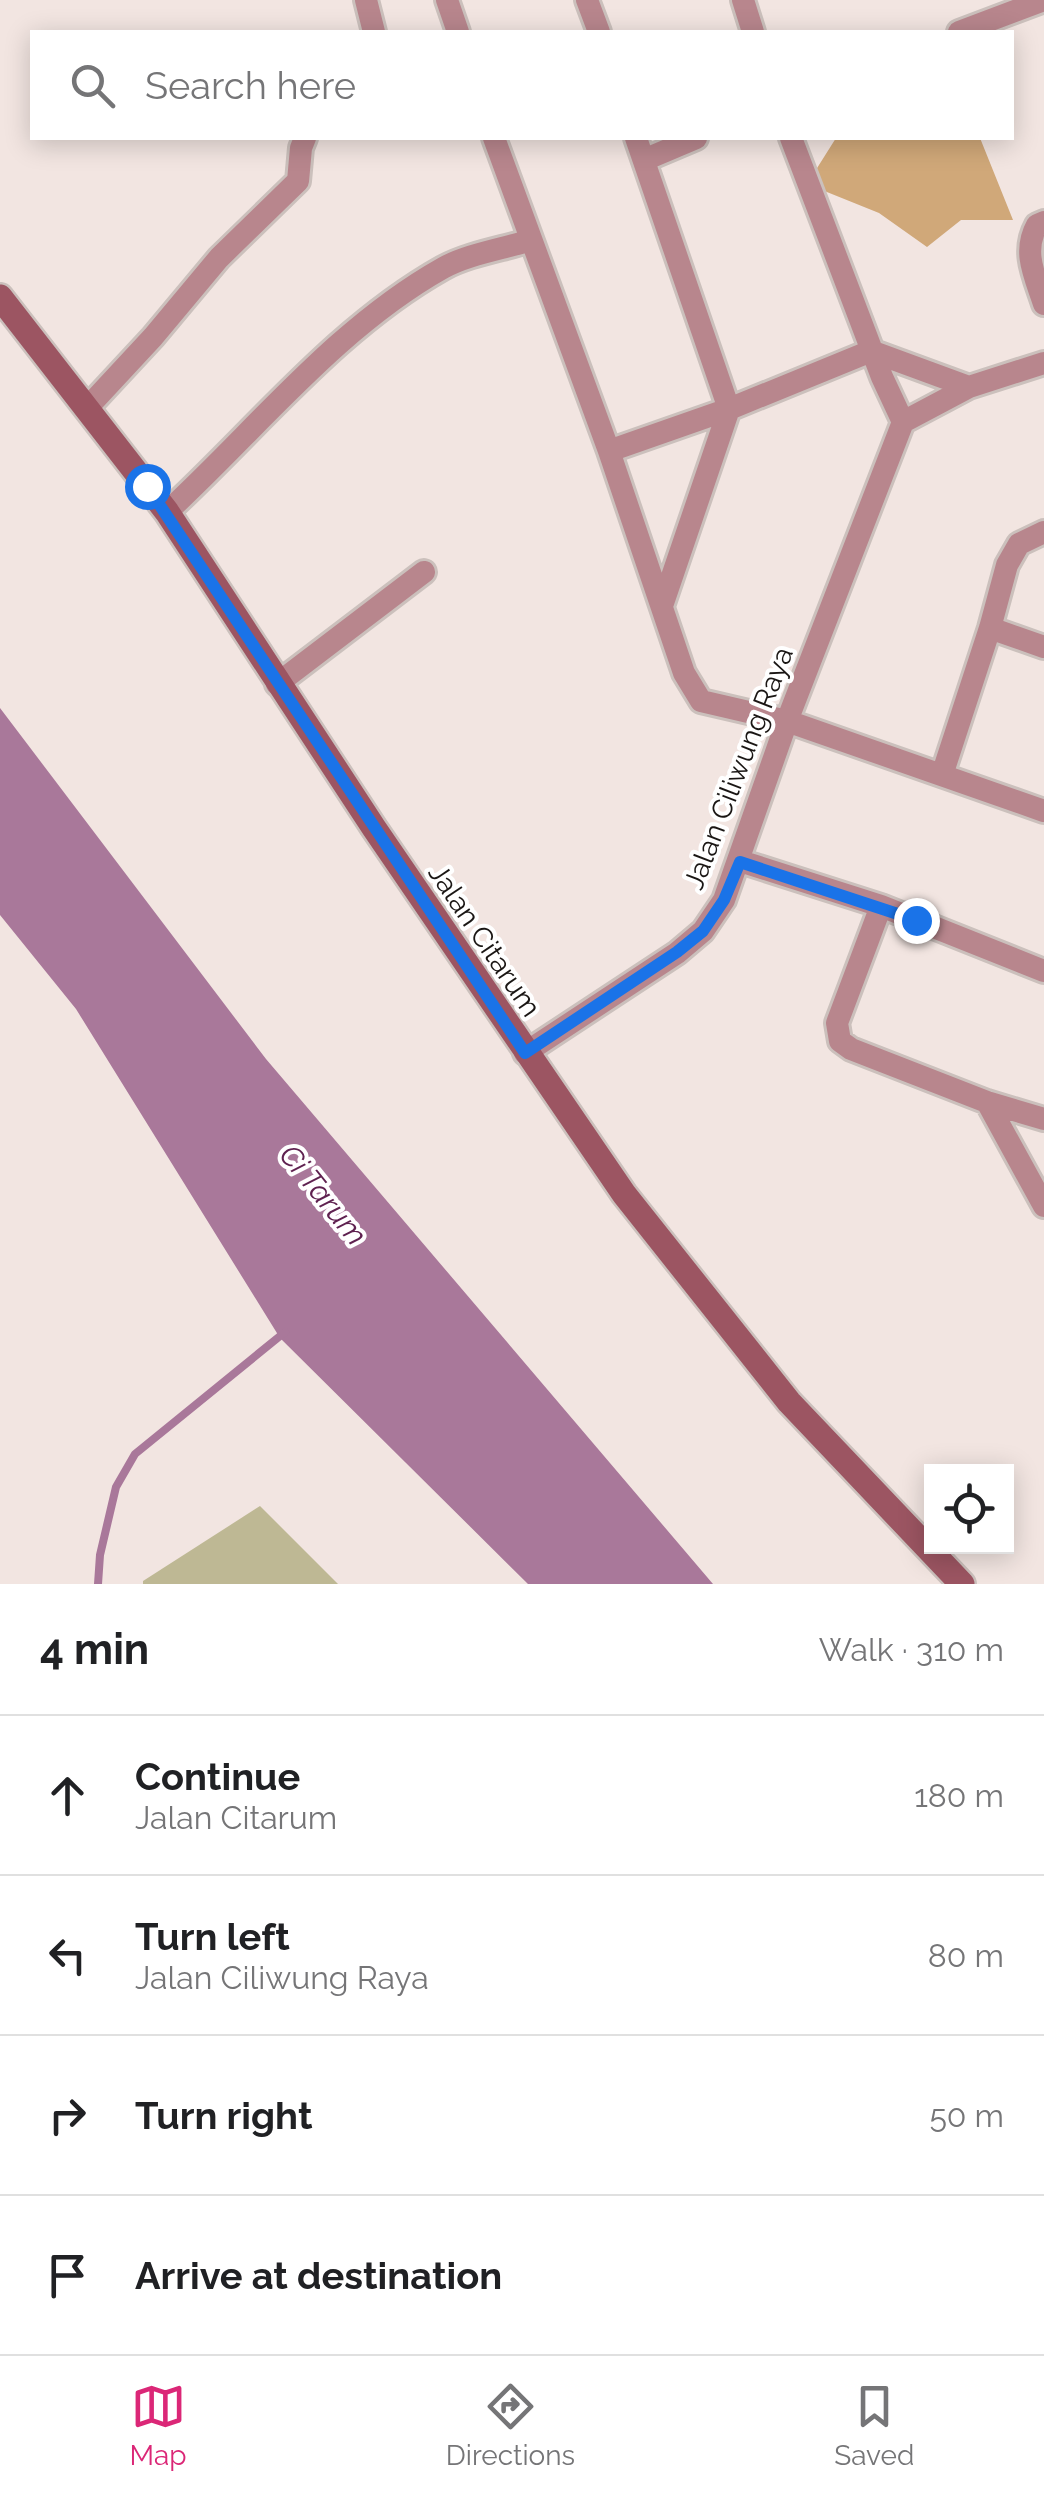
<!DOCTYPE html>
<html lang="en">
<head>
<meta charset="utf-8">
<style>
	:root { --surface:#fff; --page:#f6f6f6; --text:#202124; --muted:#757577; --line:#e0e0e0; --accent:#db2777 }
	body { margin:0; font-family:Raleway,sans-serif; background:var(--page); color:var(--text) }
	.controls { position:absolute; right:30px; bottom:30px; display:grid; overflow:hidden; border-radius:0px; box-shadow:0 5px 25px #0003 }
	.controls button { width:90px; height:90px; display:grid; place-items:center; padding:0; border:0; border-bottom:2px solid var(--line); background:var(--surface); color:var(--text); font:50px sans-serif }
	.stop { position:absolute; width:30px; height:30px; margin:-22px; border:8px solid #1a73e8; border-radius:50%; background:#fff }
	.stop.end { background:#1a73e8; border-color:#fff; box-shadow:0 2px 10px #0008 }
	.list { margin:0; padding:0; list-style:none }
	h2 { display:flex; justify-content:space-between; align-items:center; height:130px; margin:0; padding:0 40px; font-size:42px }
	h2 small { font-size:32px; font-weight:400; color:var(--muted) }
	.list li { display:grid; grid-template-columns:65px 1fr auto; gap:30px; align-items:center; box-sizing:border-box; height:160px; padding:0 40px; border-top:2px solid var(--line) }
	.list b { display:block; font-size:38px; white-space:nowrap }
	.list p { margin:0; font-size:32px; white-space:nowrap; color:var(--muted) }
	.list em { font-size:32px; font-style:normal; color:var(--muted) }
	.icon { flex:none; width:55px; height:55px; fill:none; stroke:currentColor; stroke-width:2; stroke-linecap:round; stroke-linejoin:round }
	.map { position:relative; flex:none; width:1044px; height:1584px; overflow:hidden }
	.search { position:absolute; background:var(--surface); box-shadow:0 5px 25px #0003; left:30px; right:30px; top:30px; height:110px; display:flex; align-items:center; gap:25px; box-sizing:border-box; padding:0 35px; border-radius:0px; color:var(--muted); font-size:38px }
	.sheet { height:770px; background:var(--surface) }
	nav { display:flex; justify-content:space-around; align-items:center; box-sizing:border-box; height:140px; border-top:2px solid var(--line); background:var(--surface); font-size:28px; color:var(--muted) }
	nav a { display:grid; justify-items:center; gap:5px }
	nav .on { color:var(--accent) }
	.map>svg:first-child { display:block }
	.green { fill:#beb894 }
	.water { fill:#a9789a }
	.lines { fill:none; stroke-linecap:round; stroke-linejoin:round }
	.stream { stroke:#a9789a; stroke-width:8 }
	.building { fill:#d0a879 }
	.street-casing { stroke:#cbc0bc; stroke-width:28 }
	.secondary-casing { stroke:#cbc0bc; stroke-width:30 }
	.street { stroke:#b8868d; stroke-width:22 }
	.secondary { stroke:#9c5562; stroke-width:25 }
	.route { stroke:#1a73e8; stroke-width:12 }
	.labels { text-anchor:middle; stroke-width:8; stroke-linejoin:round; paint-order:stroke }
	.street-label { font-size:28px; fill:#1a1614; stroke:#fff }
	.water-label { font-size:30px; font-style:italic; fill:#5f2150; stroke:#fff }
</style>
</head>
<body>
<div class="map">
<svg width="1044" height="1584" viewBox="0 0 1044 1584">
	<rect width="100%" height="100%" fill="#f2e5e1"/>
	<path class="green" d="M260 1506 338 1584H143V1581Z"/>
	<path class="water" d="M0 708 266 1059 713 1584H528L280 1338 76 1009 0 915Z"/>
	<g class="lines">
		<path class="stream" d="M98 1584 100 1555 116 1487 135 1454 285 1332"/>
	</g>
	<path class="building" d="M836 138H980L1013 220H961L927 247 879 213 807 184Z"/>
	<g class="lines">
		<g class="street-casing">
			<path id="street" d="M366 0 374 32
				M447 0 458 32
				M587 0 599 32
				M743 0 753 32
				M959 32 1044 0
				M494 138 609 451 684 673 701 701 787 721 1044 811
				M636 138 729 409 663 603
				M791 138 882 377 903 422
				M644 160 696 138
				M1044 222 1037 225C1022 252 1035 276 1044 304
				M969 387 1044 363
				M88 407 153 337 219 258 298 181 301 148 305 138
				M609 451 729 409 871 351
				M167 512C256 430 336 328 443 268 468 254 503 249 531 240
				M990 628 1044 647
				M277 684 424 572
				M942 775 990 628 1007 565 1019 544 1044 532
				M740 861 881 906 1044 971
				M881 906 837 1023 840 1041 851 1049 987 1102 1044 1119
				M525 1053 677 953 703 931 724 900 787 721 903 422 969 387 871 351
				M987 1102 1044 1206"/>
		</g>
		<g class="secondary-casing">
			<path id="secondary" d="M0 297 167 512 374 828 624 1194 789 1402 962 1584"/>
		</g>
		<use href="#street" class="street"/>
		<use href="#secondary" class="secondary"/>
	</g>
	<g class="lines">
		<path class="route" d="M147 486 525 1053 677 952 703 931 724 900 740 862 916 920"/>
	</g>
	<g class="labels">
		<g class="street-label">
			<text transform="translate(738 768) rotate(-69)" y="10">Jalan Ciliwung Raya</text>
			<text transform="translate(485 940) rotate(56)" y="10">Jalan Citarum</text>
		</g>
		<g class="water-label">
			<text transform="translate(323 1195) rotate(51)" y="10">Ci Tarum</text>
		</g>
	</g>
</svg>
<div class="controls">
<button><svg class="icon" aria-label="locate" viewBox="0 0 24 24"><circle cx="12" cy="12" r="6"/><path d="M12 2v4M12 18v4M2 12h4M18 12h4"/></svg></button>
</div>
<div class="stop" style="left:147px;top:486px"></div>
<div class="stop end" style="left:916px;top:920px"></div>
<div class="search"><svg class="icon" aria-label="search" viewBox="0 0 24 24"><circle cx="10" cy="10" r="6"/><path d="M15 15l6 6"/></svg>Search here</div>
</div>
<section class="sheet">
<h2>4 min<small>Walk · 310 m</small></h2>
<ul class="list">
<li><svg class="icon" aria-label="ahead" viewBox="0 0 24 24"><path d="M12 20V5M6 11l6-6 6 6"/></svg><div><b>Continue</b><p>Jalan Citarum</p></div><em>180 m</em></li>
<li><svg class="icon" aria-label="left" viewBox="0 0 24 24"><path d="M17 20v-9H6M10 6l-5 5 5 5"/></svg><div><b>Turn left</b><p>Jalan Ciliwung Raya</p></div><em>80 m</em></li>
<li><svg class="icon" aria-label="right" viewBox="0 0 24 24"><path d="M7 20v-9h11M14 6l5 5-5 5"/></svg><div><b>Turn right</b></div><em>50 m</em></li>
<li><svg class="icon" aria-label="arrive" viewBox="0 0 24 24"><path d="M6 21V4h12l-3 4 3 4H6"/></svg><div><b>Arrive at destination</b></div></li>
</ul>
</section>
<nav>
<a class="on"><svg class="icon" aria-label="map" viewBox="0 0 24 24"><path d="M3 6l6-2 6 2 6-2v14l-6 2-6-2-6 2zM9 4v14M15 6v14"/></svg>Map</a>
<a><svg class="icon" aria-label="directions" viewBox="0 0 24 24"><path d="M12 3l9 9-9 9-9-9zM9 14v-3h6M13 9l2 2-2 2"/></svg>Directions</a>
<a><svg class="icon" aria-label="saved" viewBox="0 0 24 24"><path d="M7 4h10v16l-5-4-5 4z"/></svg>Saved</a>
</nav>
</body>
</html>
